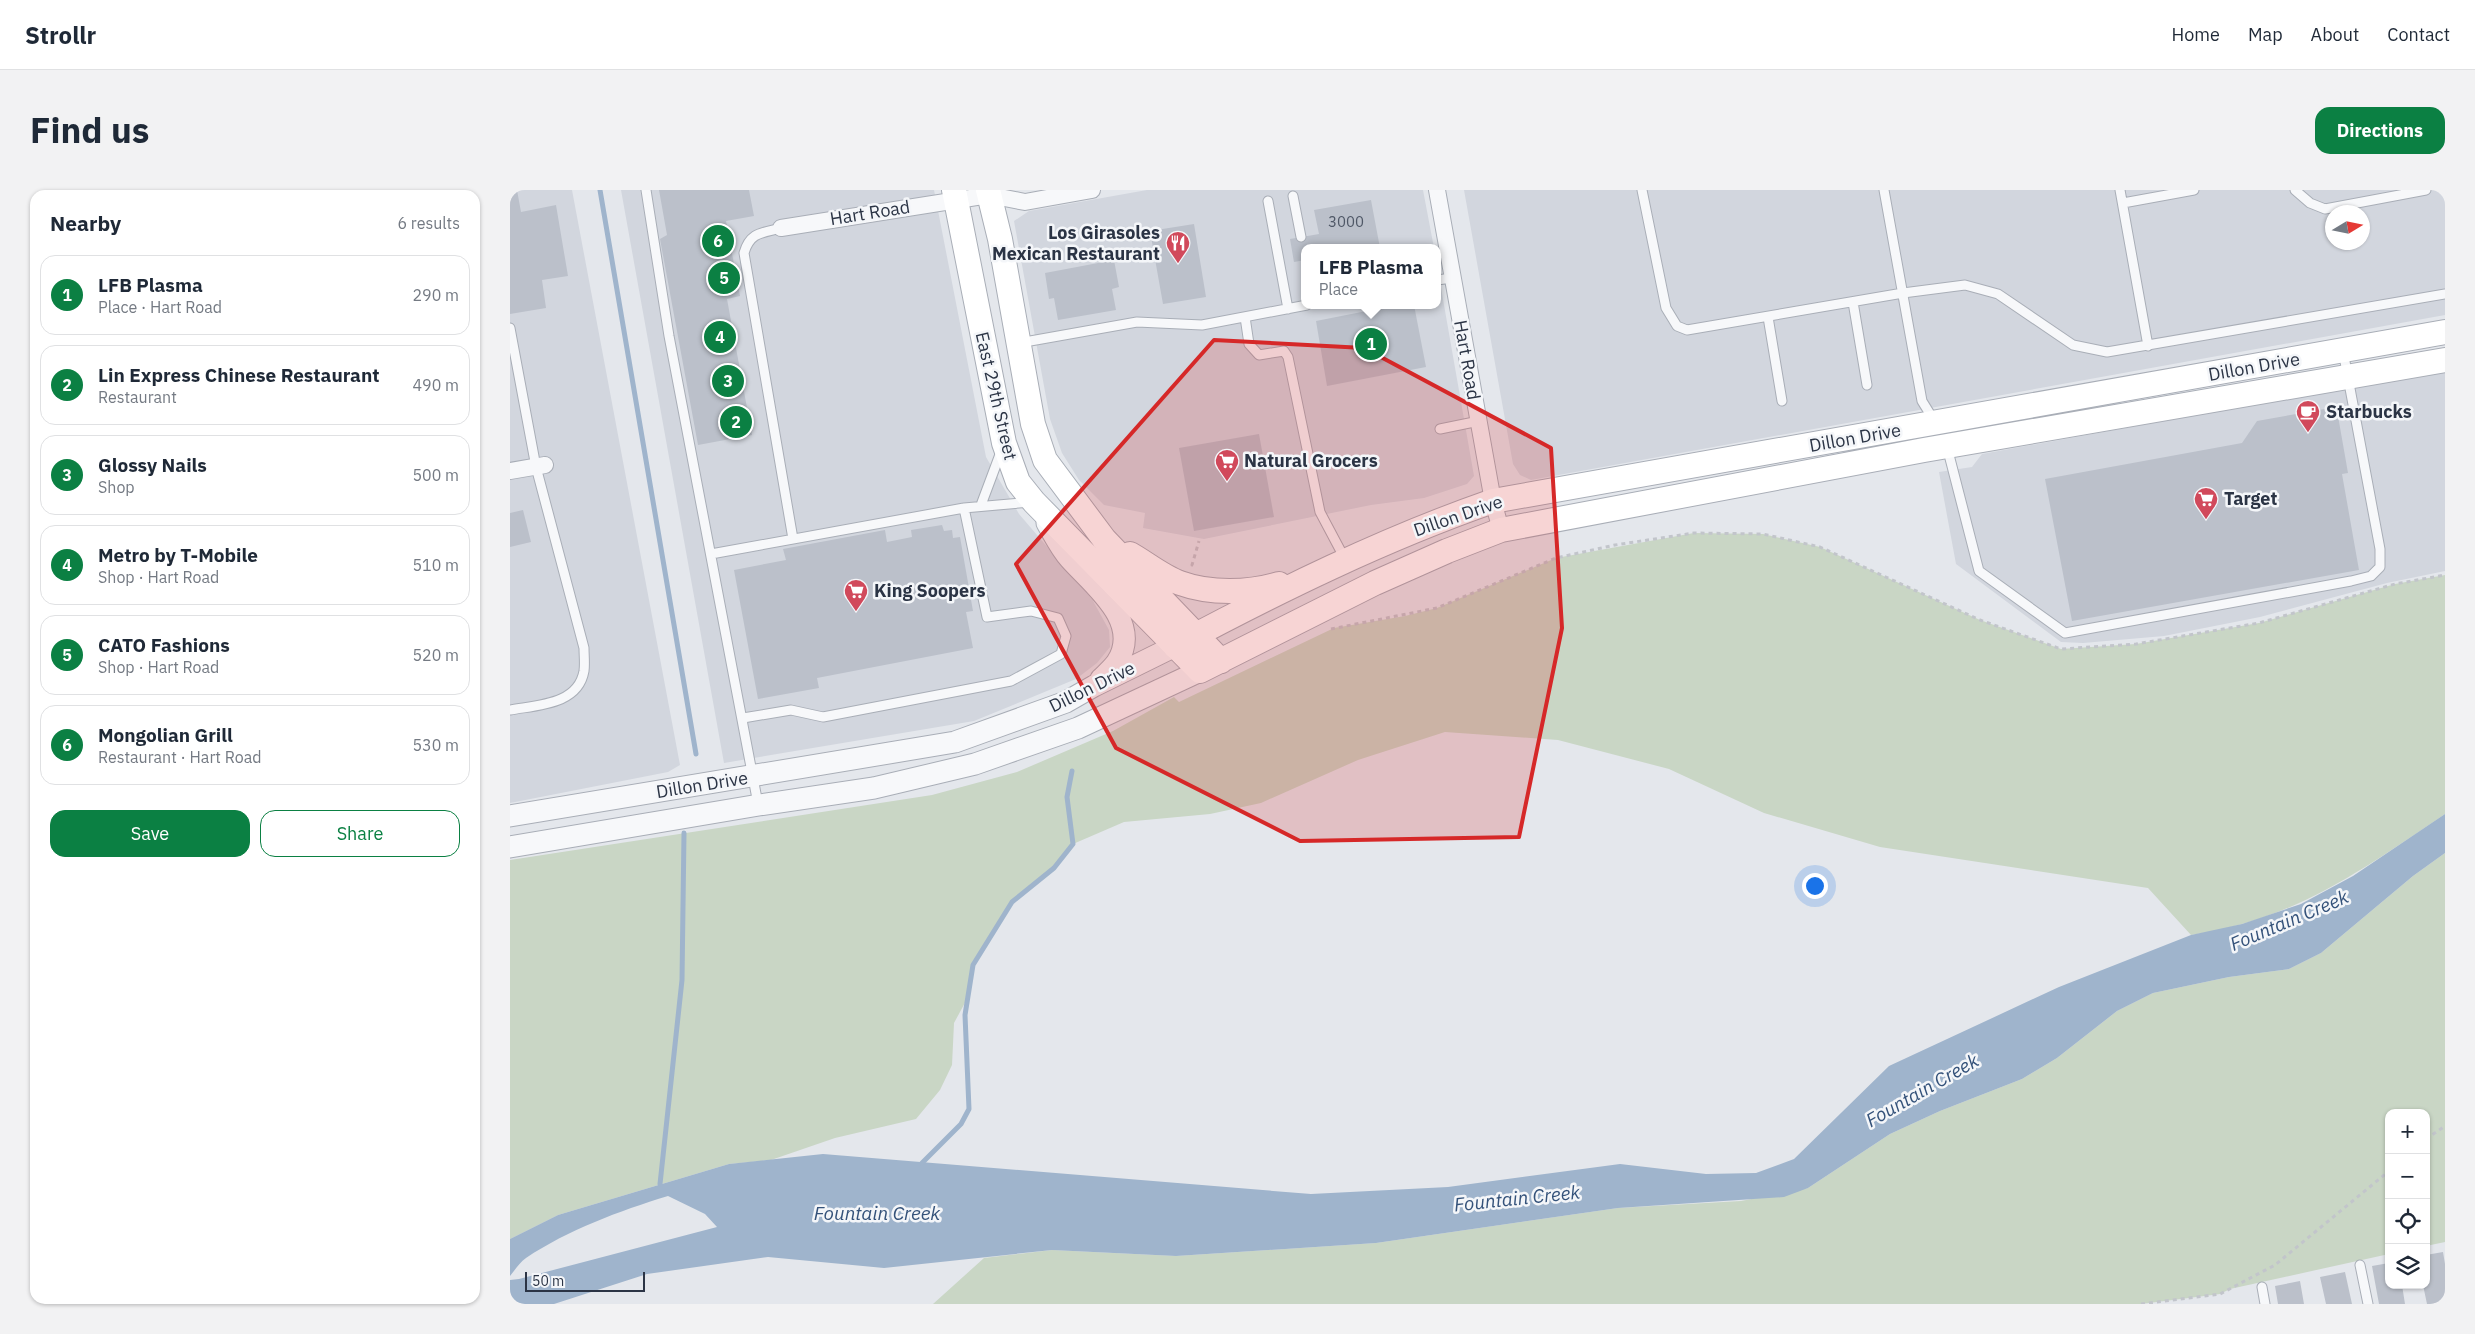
<!DOCTYPE html>
<html lang="en">
<head>
<meta charset="utf-8">
<style>
	:root { --surface:#fff; --page:#f2f2f3; --text:#1f2937; --muted:#747a83; --line:#e0e1e3; --accent:#0b8043 }
	body { margin:0; font-family:"IBM Plex Sans",sans-serif; background:var(--page); color:var(--text) }
	.controls { position:absolute; right:15px; bottom:15px; display:grid; overflow:hidden; border-radius:10px; box-shadow:0 1px 4px #0004 }
	.controls button { width:45px; height:45px; display:grid; place-items:center; padding:0; border:0; border-bottom:1px solid var(--line); background:var(--surface); color:var(--text); font:25px sans-serif }
	.compass { position:absolute; left:1815px; top:15px; width:45px; height:45px; border-radius:50%; background:var(--surface); box-shadow:0 1px 4px #0004; rotate:80deg }
	.scale { position:absolute; left:15px; bottom:12px; width:120px; box-sizing:border-box; padding-left:5px; border:2px solid #2b3445; border-top:0; font-size:14px; line-height:18px; white-space:nowrap; color:#2b3445; -webkit-text-stroke:4px #f4f6f9; paint-order:stroke }
	.you { position:absolute; left:1304px; top:695px; width:18px; height:18px; margin:-12px; border:4px solid #fff; border-radius:50%; background:#1a73e8; box-shadow:0 0 0 8px #1a73e833 }
	.badge { display:grid; place-items:center; width:32px; height:32px; border-radius:50%; background:var(--accent); color:#fff; font-size:16px; font-weight:700 }
	.pin { position:absolute; translate:-50% -50%; border:2px solid #fff; box-shadow:0 1px 5px #0006 }
	.popup { position:absolute; left:791px; top:54px; width:140px; height:65px; box-sizing:border-box; display:grid; place-content:center; border-radius:10px; background:var(--surface); filter:drop-shadow(0 1px 4px #0005); font-size:16px; white-space:nowrap; color:var(--muted) }
	.popup b { font-size:19px; color:var(--text) }
	.popup::after { content:''; position:absolute; left:50%; top:100%; margin-left:-10px; border:10px solid transparent; border-top-color:var(--surface) }
	.list { margin:0; padding:0; list-style:none }
	h2 { display:flex; justify-content:space-between; align-items:center; height:65px; margin:0; padding:0 20px; font-size:21px }
	h2 small { font-size:16px; font-weight:400; color:var(--muted) }
	.list li { display:grid; grid-template-columns:32px 1fr auto; gap:15px; align-items:center; box-sizing:border-box; height:80px; margin:0 10px 10px; padding:0 10px; border:1px solid var(--line); border-radius:15px }
	.list b { display:block; font-size:19px; white-space:nowrap }
	.list p { margin:0; font-size:16px; white-space:nowrap; color:var(--muted) }
	.list em { font-size:16px; font-style:normal; color:var(--muted) }
	.actions { display:flex; gap:10px; padding:15px 20px }
	.actions a { flex:1; padding:11px 0; border:1px solid var(--accent); border-radius:15px; text-align:center; font-size:18px; color:var(--accent) }
	.actions .main { background:var(--accent); color:#fff }
	.icon { flex:none; width:28px; height:28px; fill:none; stroke:currentColor; stroke-width:2; stroke-linecap:round; stroke-linejoin:round }
	.map { position:relative; flex:none; width:1935px; height:1114px; overflow:hidden; border-radius:15px }
	header { display:flex; align-items:center; gap:30px; box-sizing:border-box; height:70px; padding:0 25px; background:var(--surface); border-bottom:1px solid var(--line) }
	header strong { font-size:24px }
	nav { display:flex; gap:28px; margin-inline-start:auto; font-size:18px }
	.intro { display:flex; align-items:center; justify-content:space-between; box-sizing:border-box; height:120px; padding:0 30px }
	h1 { margin:0; font-size:35px }
	.button { padding:12px 22px; border-radius:15px; background:var(--accent); color:#fff; font-size:18px; font-weight:700 }
	main { display:flex; gap:30px; padding:0 30px }
	aside { flex:1; background:var(--surface); border-radius:15px; box-shadow:0 1px 4px #0004 }
	.map>svg:first-child { display:block }
	.built { fill:#d2d6de; fill-rule:evenodd }
	.green { fill:#c9d6c5 }
	.water { fill:#9fb4cc }
	.lines { fill:none; stroke-linecap:round; stroke-linejoin:round }
	.stream { stroke:#9fb4cc; stroke-width:5 }
	.building { fill:#bbc0ca }
	.service-casing { stroke:#a9aeb7; stroke-width:11 }
	.minor-casing { stroke:#a9aeb7; stroke-width:18 }
	.tertiary-casing { stroke:#a9aeb7; stroke-width:23 }
	.secondary-casing { stroke:#a9aeb7; stroke-width:26 }
	.path { stroke:#c2c5cb; stroke-width:3; stroke-dasharray:4 4; stroke-linecap:butt }
	.service { stroke:#f7f8fa; stroke-width:9 }
	.minor { stroke:#f7f8fa; stroke-width:16 }
	.tertiary { stroke:#f7f8fa; stroke-width:21 }
	.secondary { stroke:#fff; stroke-width:24 }
	.marked { fill:#d62828; fill-opacity:0.2; stroke:#d62828; stroke-width:4; stroke-linejoin:round }
	.labels { text-anchor:middle; stroke-width:5; stroke-linejoin:round; paint-order:stroke }
	.number-label { font-size:15px; fill:#4f5766 }
	.street-label { font-size:18px; fill:#2b3445; stroke:#f4f6f9 }
	.poi-label { font-size:18px; font-weight:bold; fill:#2b3445; stroke:#f4f6f9; text-anchor:start }
	.water-label { font-size:19px; font-style:italic; fill:#34527a; stroke:#f4f6f9 }
</style>
</head>
<body>
<header>
<strong>Strollr</strong>
<nav><a>Home</a><a>Map</a><a>About</a><a>Contact</a></nav>
</header>
<div class="intro"><h1>Find us</h1><a class="button">Directions</a></div>
<main>
<aside>
<h2>Nearby<small>6 results</small></h2>
<ul class="list">
<li><span class="badge">1</span><div><b>LFB Plasma</b><p>Place · Hart Road</p></div><em>290 m</em></li>
<li><span class="badge">2</span><div><b>Lin Express Chinese Restaurant</b><p>Restaurant</p></div><em>490 m</em></li>
<li><span class="badge">3</span><div><b>Glossy Nails</b><p>Shop</p></div><em>500 m</em></li>
<li><span class="badge">4</span><div><b>Metro by T-Mobile</b><p>Shop · Hart Road</p></div><em>510 m</em></li>
<li><span class="badge">5</span><div><b>CATO Fashions</b><p>Shop · Hart Road</p></div><em>520 m</em></li>
<li><span class="badge">6</span><div><b>Mongolian Grill</b><p>Restaurant · Hart Road</p></div><em>530 m</em></li>
</ul>
<div class="actions"><a class="main">Save</a><a>Share</a></div>
</aside>
<div class="map">
<svg width="1935" height="1114" viewBox="0 0 1935 1114">
	<rect width="100%" height="100%" fill="#e4e7ec"/>
	<path class="built" d="M0 0H62L170 575 158 582 0 613Z
		M111 0H424L476 267 509 324 582 409 599 440 600 457 587 473 566 489 464 531 214 573Z
		M637 0H913L924 58H795V115H927V75L964 286 957 294 914 308 861 315 694 349 633 338 635 323 594 315 569 290 552 263 540 229 504 31 519 21Z
		M954 0H1935V125L1021 290 1010 285 1003 274ZM1822 22H1852V52H1822Z
		M1935 180V381L1877 393 1750 427 1654 446 1573 453 1551 452 1446 374 1429 282 1462 277 1472 264Z"/>
	<path class="green" d="M1184 343 1253 344 1310 357 1470 430 1551 459 1626 454 1749 433 1885 394 1935 385V624C1852 680 1784 730 1681 745L1638 698 1370 657 1254 623 1159 579 1048 550 935 542 848 570 751 613 700 624 614 632 563 654 544 678 502 712 463 775 457 809 444 833 442 875 430 900 406 929 325 948 261 970 219 974 48 1025 0 1049V670L422 605 507 582 603 541 664 507 669 512 824 438 895 426 927 418 1046 368Z
		M1935 663V1052L1916 1056V923H1879V1064L1720 1099 1710 1104 1631 1114H423L474 1068 542 1060 666 1066 866 1053 1108 1018 1231 1011 1298 998 1380 944 1430 921 1512 889 1547 868 1607 821 1643 803 1719 787 1779 779 1811 763 1903 686Z"/>
	<path class="water" d="M1935 624V663L1903 686 1811 763 1779 779 1719 787 1643 803 1607 821 1547 868 1512 889 1430 921 1380 944 1298 998 1274 1007 1108 1018 866 1053 666 1066 542 1060 374 1078 258 1067 137 1084 44 1114H0V1090L9 1089 207 1037 195 1024 158 1006C109 1021 58 1040 16 1068 10 1072 5 1080 0 1086V1049L48 1025 219 974 313 964 801 1004 938 997 1110 974 1196 984 1246 983 1284 969 1379 876 1549 797 1681 745 1732 734 1791 714 1843 686Z"/>
	<g class="lines">
		<path class="stream" d="M90 0 186 564
			M412 973 451 934 459 919 455 825 463 775 502 712 544 678 563 654 557 607 562 581
			M150 994 172 790 174 643"/>
	</g>
	<path class="building" d="M0 0H7L11 22 46 15 58 86 32 90 36 118 0 124Z
		M149 0H239L244 26 216 31 230 106 217 109 242 245 188 255 150 49 157 45Z
		M861 10 870 58H795V70L784 72 780 49 809 44 804 20Z
		M684 34 696 107 653 114 640 41Z
		M604 70 609 97 602 99 606 120 548 130 544 108 539 109 535 83Z
		M887 115H904L916 177 817 196 806 131Z
		M1820 218 1822 227 1828 226 1838 283 1832 284 1849 380 1562 431 1535 289 1732 253 1747 231Z
		M749 244 764 327 684 341 669 258Z
		M13 320 21 352 0 357V323Z
		M432 335 434 341 442 340 443 348 450 347 463 421 456 422 463 458 307 488 309 498 248 509 224 380 276 370 273 359 375 340 377 352 402 347 401 340Z
		M1933 1062 1935 1074V1114H1917L1913 1095H1916V1065Z
		M1879 1073V1095H1892L1895 1114H1869L1862 1076Z
		M1835 1082 1842 1114H1816L1810 1087Z
		M1790 1091 1794 1114H1768L1765 1096Z"/>
	<g class="lines">
		<g class="service-casing">
			<path id="service" d="M136 0 159 146 248 614
				M1132 0 1156 118 1167 136 1177 140 1393 103 1455 95 1488 104 1563 155 1597 162 1935 104
				M1374 0 1412 211 1425 232
				M1610 0 1638 156
				M1785 0 1800 13 1815 19 1916 0
				M783 6 791 47
				M758 11 778 119
				M1613 13 1684 0
				M271 38C252 43 240 42 234 63L283 349
				M927 90 942 88
				M1343 112 1357 195
				M735 127 739 154 749 165 774 161 778 167 810 322 836 371
				M1258 127 1272 211
				M0 138 26 277 74 458C74 465 75 474 74 481 68 515 27 515 0 520
				M509 153 627 132 692 135 797 115
				M930 239 969 231
				M1437 257 1469 381 1555 443 1841 391 1861 386 1870 377V359L1833 161
				M471 315 492 259
				M201 364 454 318 521 312
				M233 528 281 520 313 527 501 491 551 464 556 446 548 428 521 421 477 427 454 318
				M1850 1075 1858 1114
				M1752 1097 1755 1114"/>
		</g>
		<g class="minor-casing">
			<path id="minor" d="M927 0 983 311 991 340
				M271 38 479 5 515 12 582 0
				M0 281 35 275"/>
		</g>
		<g class="tertiary-casing">
			<path id="tertiary" d="M537 333C544 345 551 359 560 369 583 395 633 432 607 472 603 478 596 484 591 489
				M0 626 445 552 556 512 584 496 665 456
				M0 657 249 615 364 598 465 574 568 538 690 481"/>
		</g>
		<g class="secondary-casing">
			<path id="secondary" d="M444 0 494 253 508 292 524 312 690 481 865 393 937 361 991 340 1414 260 1935 170
				M478 0 490 49 523 234 535 270 594 349 711 471
				M620 364C636 373 653 387 670 393 700 404 739 403 769 394
				M665 456C768 401 874 349 983 311L1935 142"/>
		</g>
		<path class="path" d="M683 375H682L689 351
			M821 439 927 418 1046 368 1105 355 1184 343 1253 344 1310 357 1470 430 1551 459 1626 454 1749 433 1885 394 1935 385
			M1916 949 1935 936
			M1631 1114 1710 1104 1765 1075 1879 981"/>
		<use href="#service" class="service"/>
		<use href="#minor" class="minor"/>
		<use href="#tertiary" class="tertiary"/>
		<use href="#secondary" class="secondary"/>
	</g>
	<path class="marked" d="M704 150 854 158 1041 258 1052 438 1009 647 790 651 606 558 506 374Z"/>
	<defs>
		<g id="restaurant-pin" transform="scale(1.25)"><path d="M0 17L-7.5 6A9.5 9.5 0 1 1 7.5 6Z" fill="#d1495b" stroke="#f4f6f9"/><path d="M-5-6h1v4h1v-4h1v4h1v-4h1v5L-1.5 .5V6h-2V.5L-5-1ZM5-6V6H3V1.5H1.5Q1.5-4 5-6Z" fill="#fff"/></g>
		<g id="cafe-pin" transform="scale(1.25)"><path d="M0 17L-7.5 6A9.5 9.5 0 1 1 7.5 6Z" fill="#d1495b" stroke="#f4f6f9"/><path d="M-5.5-4.5H6V0H3Q3 3.5 0 3.5H-2.5Q-5.5 3.5-5.5 0ZM3-3.2v2h1.7v-2ZM-6 4.5H4V6H-6Z" fill="#fff"/></g>
		<g id="supermarket-pin" transform="scale(1.25)"><path d="M0 17L-7.5 6A9.5 9.5 0 1 1 7.5 6Z" fill="#d1495b" stroke="#f4f6f9"/><path d="M-6-5.5h2.5l.6 2H6L4.5 2H-2.5L-4.4-4H-6ZM-1.5 3.2a1.3 1.3 0 1 0 .1 0ZM3 3.2a1.3 1.3 0 1 0 .1 0Z" fill="#fff"/></g>
	</defs>
	<g fill-rule="evenodd">
		<use href="#restaurant-pin" x="668" y="53"/>
		<use href="#cafe-pin" x="1798" y="222"/>
		<use href="#supermarket-pin" x="717" y="271"/>
		<use href="#supermarket-pin" x="1696" y="309"/>
		<use href="#supermarket-pin" x="346" y="401"/>
	</g>
	<g class="labels">
		<g class="number-label">
			<text x="836" y="37">3000</text>
		</g>
		<g class="street-label">
			<text transform="translate(360 23) rotate(-9)" y="6">Hart Road</text>
			<text transform="translate(957 170) rotate(80)" y="6">Hart Road</text>
			<text transform="translate(1744 177) rotate(-10)" y="6">Dillon Drive</text>
			<text transform="translate(486 206) rotate(77)" y="6">East 29th Street</text>
			<text transform="translate(1345 248) rotate(-10)" y="6">Dillon Drive</text>
			<text transform="translate(948 326) rotate(-19)" y="6">Dillon Drive</text>
			<text transform="translate(582 497) rotate(-26)" y="6">Dillon Drive</text>
			<text transform="translate(192 595) rotate(-9)" y="6">Dillon Drive</text>
		</g>
		<g class="poi-label">
			<text x="650" y="49" text-anchor="end">Los Girasoles<tspan x="650" dy="21">Mexican Restaurant</tspan></text>
			<text x="1816" y="228">Starbucks</text>
			<text x="734" y="277">Natural Grocers</text>
			<text x="1714" y="315">Target</text>
			<text x="364" y="407">King Soopers</text>
		</g>
		<g class="water-label">
			<text transform="translate(1779 730) rotate(-23)" y="7">Fountain Creek</text>
			<text transform="translate(1412 900) rotate(-30)" y="7">Fountain Creek</text>
			<text transform="translate(1007 1008) rotate(-6)" y="7">Fountain Creek</text>
			<text x="367" y="1030">Fountain Creek</text>
		</g>
	</g>
</svg>
<div class="controls">
<button>+</button>
<button>−</button>
<button><svg class="icon" aria-label="locate" viewBox="0 0 24 24"><circle cx="12" cy="12" r="6"/><path d="M12 2v4M12 18v4M2 12h4M18 12h4"/></svg></button>
<button><svg class="icon" aria-label="layers" viewBox="0 0 24 24"><path d="M12 4l9 5-9 5-9-5zM3 14l9 5 9-5"/></svg></button>
</div>
<svg class="compass" viewBox="-18 -18 36 36"><path d="M0-13l5 13h-10z" fill="#e53935"/><path d="M0 13l5-13h-10z" fill="#747a83"/></svg>
<div class="scale">50 m</div>
<div class="you"></div>
<div class="pin badge" style="left:861px;top:154px">1</div>
<div class="popup"><b>LFB Plasma</b>Place</div>
<div class="pin badge" style="left:226px;top:232px">2</div>
<div class="pin badge" style="left:218px;top:191px">3</div>
<div class="pin badge" style="left:210px;top:147px">4</div>
<div class="pin badge" style="left:214px;top:88px">5</div>
<div class="pin badge" style="left:208px;top:51px">6</div>
</div>
</main>
</body>
</html>
